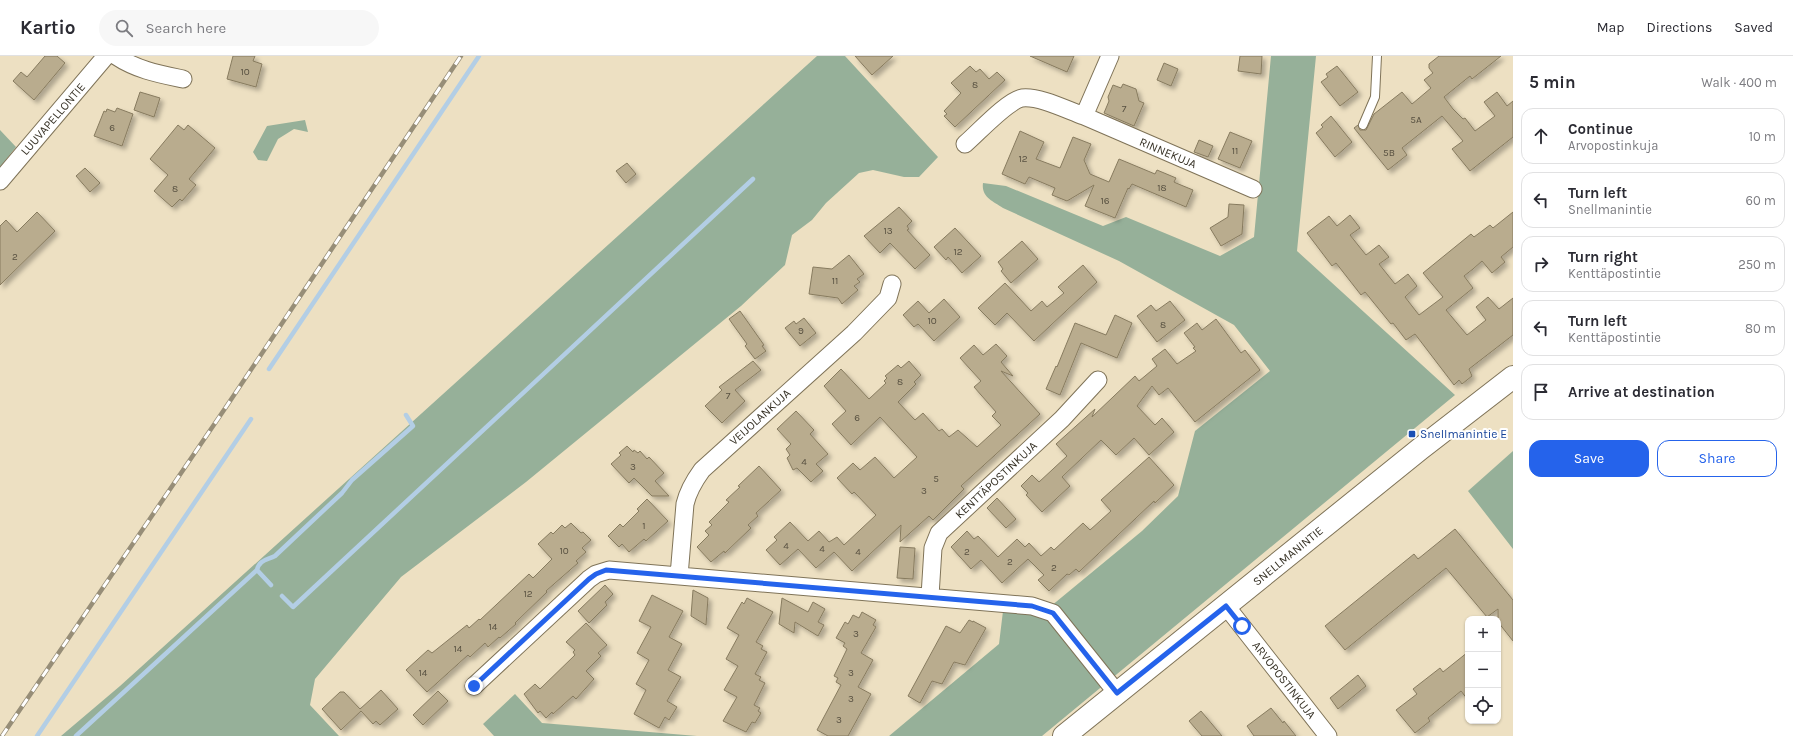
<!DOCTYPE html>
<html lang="en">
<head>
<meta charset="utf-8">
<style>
	:root { --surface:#fff; --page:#f7f7f7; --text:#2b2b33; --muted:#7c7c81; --line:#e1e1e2; --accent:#2563eb }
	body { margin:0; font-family:Karla,sans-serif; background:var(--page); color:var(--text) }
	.controls { position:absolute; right:12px; bottom:12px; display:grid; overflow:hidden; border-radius:8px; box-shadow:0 1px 3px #0004 }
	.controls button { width:36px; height:36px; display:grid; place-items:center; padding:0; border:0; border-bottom:1px solid var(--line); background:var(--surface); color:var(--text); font:20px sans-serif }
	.stop { position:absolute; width:12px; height:12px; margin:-9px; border:3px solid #2563eb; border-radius:50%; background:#fff }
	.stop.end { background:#2563eb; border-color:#fff; box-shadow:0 1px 4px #0008 }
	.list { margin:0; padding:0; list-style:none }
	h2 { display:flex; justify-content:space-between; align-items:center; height:52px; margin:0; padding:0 16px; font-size:17px }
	h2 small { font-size:13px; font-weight:400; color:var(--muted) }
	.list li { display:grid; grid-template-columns:26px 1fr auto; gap:12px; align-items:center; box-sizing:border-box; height:56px; margin:0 8px 8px; padding:0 8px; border:1px solid var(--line); border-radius:12px }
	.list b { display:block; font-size:15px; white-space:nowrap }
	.list p { margin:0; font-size:13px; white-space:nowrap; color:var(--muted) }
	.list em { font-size:13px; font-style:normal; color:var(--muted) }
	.actions { display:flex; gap:8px; padding:12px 16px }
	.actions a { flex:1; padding:9px 0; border:1px solid var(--accent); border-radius:12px; text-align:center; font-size:14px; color:var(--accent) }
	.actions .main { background:var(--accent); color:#fff }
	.icon { flex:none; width:22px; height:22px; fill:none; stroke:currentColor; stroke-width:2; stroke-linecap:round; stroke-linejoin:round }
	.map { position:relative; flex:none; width:1513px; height:680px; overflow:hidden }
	header { display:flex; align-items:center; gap:24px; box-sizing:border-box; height:56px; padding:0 20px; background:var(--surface); border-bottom:1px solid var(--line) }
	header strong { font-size:19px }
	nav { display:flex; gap:22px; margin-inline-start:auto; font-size:14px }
	.search { width:280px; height:36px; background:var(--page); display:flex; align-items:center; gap:10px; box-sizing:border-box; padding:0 14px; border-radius:22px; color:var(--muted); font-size:15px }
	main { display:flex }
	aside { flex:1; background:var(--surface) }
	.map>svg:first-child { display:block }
	.forest { fill:#96b099 }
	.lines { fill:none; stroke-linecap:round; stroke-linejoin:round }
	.stream { stroke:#b3cee5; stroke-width:4.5 }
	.building { fill:#b9ac8e; stroke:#877b5f; filter:url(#shadow) }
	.lane-casing { stroke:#7f7358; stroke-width:10 }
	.street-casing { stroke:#7f7358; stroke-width:19 }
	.secondary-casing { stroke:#7f7358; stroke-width:24 }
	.lane { stroke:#fff; stroke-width:8 }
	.street { stroke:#fff; stroke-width:17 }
	.secondary { stroke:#fff; stroke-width:22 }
	.rail-casing { stroke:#978e78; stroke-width:4.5 }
	.rail { stroke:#fff; stroke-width:3; stroke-dasharray:9; stroke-linecap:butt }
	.route { stroke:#2563eb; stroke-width:5 }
	.transit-dot { fill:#1a4fb4; stroke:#fff; stroke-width:1.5 }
	.labels { text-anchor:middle; stroke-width:4; stroke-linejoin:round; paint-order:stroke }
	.number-label { font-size:10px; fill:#585141 }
	.street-label { font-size:12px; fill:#383327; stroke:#fff }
	.transit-label { font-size:12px; fill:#164399; stroke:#fff; text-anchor:start }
</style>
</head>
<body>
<header>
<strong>Kartio</strong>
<div class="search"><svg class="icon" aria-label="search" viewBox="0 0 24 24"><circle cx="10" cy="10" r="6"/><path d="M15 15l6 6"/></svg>Search here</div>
<nav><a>Map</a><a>Directions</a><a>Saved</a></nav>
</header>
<main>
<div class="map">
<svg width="1513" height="680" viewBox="0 0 1513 680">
	<defs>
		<filter id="shadow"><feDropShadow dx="3.5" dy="3.5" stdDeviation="2" flood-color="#0004"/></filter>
	</defs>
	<rect width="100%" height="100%" fill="#ede0c2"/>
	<path class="forest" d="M817 0H845L938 101 919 121H904L873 114 859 117 826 147 812 164 792 179 785 209 741 250 526 426 401 521 315 623 310 649 339 680H61L120 630Z
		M1271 0H1316L1297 195 1455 339 1042 680H889L999 588 1003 555 1039 560 1142 475 1178 440 1195 375 1270 315 1234 269 1119 205 1003 152C993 145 981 141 983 127L1006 130 1103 170 1126 161 1220 200 1254 181Z
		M305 64 308 76 294 73 278 83 267 105 258 104 253 96 267 70Z
		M0 74 16 91 0 111Z
		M1513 395V493L1468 435Z
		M515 638 542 667 697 680H494L483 668Z"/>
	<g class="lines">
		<path class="stream" d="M269 313 479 0
			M257 514 271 529
			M282 540 293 551 753 123
			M37 680 251 363
			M76 680 257 514C259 504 267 504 275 500L342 437 352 424 413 370 406 359"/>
	</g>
	<path class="building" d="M45 0H57L65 7 34 44 13 25 21 16 27 21Z
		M233 0H255L253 5 262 8 256 31 227 23Z
		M855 0H893L872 19Z
		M1030 0H1074L1067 16Z
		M1240 0H1262L1261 18 1238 15Z
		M1439 0H1501L1472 23 1470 20 1444 41 1453 53 1463 63 1465 62 1475 75 1495 60 1484 46 1497 36 1507 50 1513 45V81L1470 115 1452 93 1463 85 1442 60 1402 92 1407 99 1388 114 1354 72 1358 69 1360 74H1366L1374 58 1402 36 1412 48 1431 32 1424 24 1433 17 1429 12V8Z
		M1164 7 1178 13 1171 30 1157 24Z
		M970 10 976 16 980 13 989 23 997 16 1005 24 955 71 944 60 947 58 944 55 961 37 951 27Z
		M1337 10 1358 36 1340 50 1321 26 1328 21 1326 18Z
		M1123 28 1136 33 1139 45 1144 47 1134 70 1104 57 1109 45 1108 41 1113 29 1121 32Z
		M140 36 160 42 154 61 134 54Z
		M117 52 133 58 122 90 94 80 104 55 106 56 107 53 115 56Z
		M1331 60 1352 86 1335 101 1316 77 1323 71 1321 69Z
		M178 69 184 74 188 69 215 92 189 123 196 129 182 145 180 143 172 151 154 135 168 119 150 103Z
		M1020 75 1044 86 1036 103 1060 112 1073 81 1091 88 1084 104 1090 118 1109 126 1119 103 1155 118 1157 114 1176 122 1174 126 1176 127 1193 134 1186 151 1132 128 1129 133 1128 132 1115 162 1085 150 1094 129 1067 145 1052 139 1055 132 1029 121 1025 128 1002 118Z
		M1230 76 1252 85 1240 112 1218 103Z
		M1199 84 1213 90 1208 101 1194 96Z
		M627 107 636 118 626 127 616 115Z
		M85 112 100 127 90 136 76 120Z
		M1229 148 1244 149 1242 178 1221 190 1210 172 1228 161Z
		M899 151 912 165 907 170 909 173 907 174 930 199 915 213 890 187 880 197 864 180Z
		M37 156 55 175 0 229V170L6 164 17 176Z
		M1513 156V191L1501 201 1505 206 1492 217 1482 205 1473 213 1464 220 1473 232 1446 254 1467 279 1486 264 1476 251 1488 241 1499 253 1513 242V279L1469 313 1472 320 1462 328 1459 324 1454 329 1415 278 1406 284 1393 267 1391 268 1365 236 1361 239 1336 207 1332 210 1307 177 1329 160 1337 170 1350 159 1360 172 1350 179 1366 199 1379 189 1389 201 1379 208 1395 228 1408 218 1417 230 1405 241 1419 259 1443 241 1423 217 1471 178 1474 181 1490 169 1493 172Z
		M955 172 981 200 962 217 948 201 946 204 934 191Z
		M1022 185 1038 203 1011 227 1001 215 1003 213 998 206Z
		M849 199 864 218 857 223 860 226 854 230 858 234 842 248 838 242 809 238 813 211 832 213Z
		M1083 209 1097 226 1034 285 1007 257 995 269 978 252 1005 227 1031 255 1042 245 1047 251 1064 237 1058 231Z
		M944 243 960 261 934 285 918 268 914 271 903 259 918 245 929 257Z
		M1170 245 1185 264 1157 286 1137 260 1151 249 1156 255Z
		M740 255 764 289 762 290 766 295 755 303 745 290 747 288 729 263Z
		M1115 259 1132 267 1117 302 1081 287 1060 339 1046 333 1056 310 1057 311 1075 267 1106 279Z
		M804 262 816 277 800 290 785 272 794 265 796 268Z
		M1216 263 1241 297 1245 294 1260 314 1195 366 1168 332 1159 339 1152 330 1137 350 1155 369 1162 362 1174 376 1149 399 1134 382 1116 399 1101 384 1062 421 1070 430 1042 456 1026 439 1028 437 1021 430 1032 419 1039 426 1067 400 1056 388 1095 353 1092 361 1135 320 1139 325 1157 310 1152 303 1165 293 1177 308 1196 295 1193 292 1195 291 1184 277 1197 267 1202 274Z
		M996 288 1007 300 1001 306 1013 320 1001 315 1040 358 961 430 964 433 933 464 929 460 900 486 901 469 852 515 834 496 816 512 798 493 780 509 766 494 777 484 774 481 790 466 808 485 819 475 829 486 837 481 844 489 876 459 854 436 852 438 837 422 853 407 860 414 875 401 894 422 917 401 880 361 851 389 832 368 846 355 824 330 841 313 869 343 886 327 884 325 887 322 885 320 898 309 901 312 909 305 921 319 914 326 916 328 898 346 915 364 923 357 939 375 942 373 949 381 958 374 977 391 1001 369 992 360 996 356 974 331 981 325 960 302 974 289 983 299Z
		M753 305 761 314 735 334 745 345 722 367 705 350 722 334 719 331Z
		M796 355 814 374 810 378 828 398 816 408 823 415 811 426 797 412 793 414 787 402 790 399 786 393 791 388 777 373Z
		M627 390 633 396 634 394 638 397 640 395 647 403 649 401 664 417 655 425 669 440H652L634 422 629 427 611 408 621 399 619 397Z
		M1149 401 1174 429 1155 447 1154 445 1079 516 1076 513 1069 519 1067 518 1049 535 1038 524 1044 519 1028 503 1002 527 981 504 971 513 951 491 967 475 974 483 978 480 998 501 1017 483 1025 491 1029 487 1041 500 1051 491 1054 494 1083 467 1090 474 1111 455 1101 444Z
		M759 410 781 434 756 457 758 460 748 469 751 472 725 497 724 495 711 506 697 491 709 479 705 475 712 469 709 466 729 446 726 444 740 431 738 430Z
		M997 442 1016 463 1006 472 987 452Z
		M647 443 668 465 646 485 644 483 629 496 622 488 619 491 608 480 620 468 623 471 639 455 637 453Z
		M571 467 581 477 583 476 591 484 582 492 586 496 576 505 578 507 546 535 547 536 515 567 516 568 500 582 499 581 488 591 485 587 470 601 468 599 427 636 406 614 428 594 432 597 467 569 469 572 479 563 480 564 529 518 533 522 552 503 538 488 551 476 553 478 562 469 565 472Z
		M1455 473 1513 544V585L1498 566V553L1487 561 1446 512 1345 594 1325 570 1414 498 1418 503Z
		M900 491 915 492 913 523 897 522Z
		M605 529 613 538 605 546 607 549 589 567 578 555Z
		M693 534 708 542 706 569 691 560Z
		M652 539 683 555 669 581 682 588 668 614 681 621 667 645 677 651 669 664 665 661 659 672 634 658 646 634 636 628 649 604 637 597 651 571 639 565Z
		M747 542 773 556 756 586 763 590 761 593 767 596 755 618 761 621 759 624 765 627 754 649 760 652 758 655 761 657 755 667 752 666 746 676 723 665 737 641 724 634 738 610 726 603 739 579 727 572 742 546 744 548Z
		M782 542 808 556 813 546 825 553 818 566 824 569 818 580 795 566 794 577 779 568Z
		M862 556 876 564 873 569 876 571 861 597 873 604 858 631 871 638 848 680H828L817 674 841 629 836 626 838 622 834 620 847 593 843 590 845 587 836 582 845 566 848 568 853 559 859 562Z
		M969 564 973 566V565L986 572 965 609 954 606 942 628 932 625 920 647 908 640 946 570 960 577Z
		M586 567 607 589 598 597 601 600 586 615 594 623 576 643 573 640 553 658 552 656 546 662 540 655 538 657 524 638 535 628 540 633 575 599 573 596 575 594 566 586Z
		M1468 596V644L1461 635 1428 662 1430 665 1415 677 1396 654 1417 638 1413 633 1440 612 1443 616Z
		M1358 619 1366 630 1338 653 1330 642Z
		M381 634 398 653 380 669 376 665 373 668 361 655 341 674 322 653 340 636H344L360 653Z
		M438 635 448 645 423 669 413 659Z
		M1271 652 1283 667 1284 665 1296 680H1254L1247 670Z
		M1201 655 1222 680H1202L1189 665Z"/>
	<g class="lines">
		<g class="lane-casing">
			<path id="lane" d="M1363 69 1375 41 1377 0"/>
		</g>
		<g class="street-casing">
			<path id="street" d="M116 0C137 14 159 18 183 23
				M1084 60 1253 133
				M965 88C978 77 1007 45 1022 42 1040 40 1067 54 1084 60L1110 0
				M0 125 106 0
				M679 520 685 448C688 435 694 425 702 414L854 277 888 242 892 228
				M930 540 933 492 939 477 1062 363 1098 324
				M1226 550 1328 680
				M474 630 589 523 596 518 609 514 1032 550 1053 557 1117 637"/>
		</g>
		<g class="secondary-casing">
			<path id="secondary" d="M1064 680 1420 393 1513 321"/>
		</g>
		<use href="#lane" class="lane"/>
		<use href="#street" class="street"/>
		<use href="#secondary" class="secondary"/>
		<g class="rail-casing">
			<path id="rail" d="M2 680 226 351 461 0"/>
		</g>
		<use href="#rail" class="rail"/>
	</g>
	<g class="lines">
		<path class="route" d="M474 630 589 523 596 518 606 514 1032 550 1053 557 1117 637 1226 550 1242 570"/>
	</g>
	<rect class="transit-dot" x="1408" y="374" width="8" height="8" rx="2"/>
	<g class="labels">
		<g class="number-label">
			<text x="245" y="19">10</text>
			<text x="975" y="32">8</text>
			<text x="1124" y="56">7</text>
			<text x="1416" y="67">5A</text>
			<text x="112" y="75">6</text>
			<text x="1235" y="98">11</text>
			<text x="1389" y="100">5B</text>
			<text x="1023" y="106">12</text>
			<text x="1162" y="135">18</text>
			<text x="175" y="136">8</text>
			<text x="1105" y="148">16</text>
			<text x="888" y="178">13</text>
			<text x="958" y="199">12</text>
			<text x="15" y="204">2</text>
			<text x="835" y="228">11</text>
			<text x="932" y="268">10</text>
			<text x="1163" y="272">8</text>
			<text x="801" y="278">9</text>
			<text x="900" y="329">8</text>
			<text x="728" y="343">7</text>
			<text x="857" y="365">6</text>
			<text x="804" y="409">4</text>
			<text x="633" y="414">3</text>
			<text x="936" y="426">5</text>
			<text x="924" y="438">3</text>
			<text x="644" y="473">1</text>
			<text x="786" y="493">4</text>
			<text x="822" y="496">4</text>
			<text x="564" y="498">10</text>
			<text x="858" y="499">4</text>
			<text x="967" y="499">2</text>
			<text x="1010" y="509">2</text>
			<text x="1054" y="515">2</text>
			<text x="528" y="541">12</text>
			<text x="493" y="574">14</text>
			<text x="856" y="581">3</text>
			<text x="458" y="596">14</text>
			<text x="423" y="620">14</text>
			<text x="851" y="620">3</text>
			<text x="851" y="646">3</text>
			<text x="839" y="667">3</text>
		</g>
		<g class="street-label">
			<text transform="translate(53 63) rotate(-49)" y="4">LUUVAPELLONTIE</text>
			<text transform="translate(1168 97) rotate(23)" y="4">RINNEKUJA</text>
			<text transform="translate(760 361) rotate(-42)" y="4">VEIJOLANKUJA</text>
			<text transform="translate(996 424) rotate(-43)" y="4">KENTTÄPOSTINKUJA</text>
			<text transform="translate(1288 500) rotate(-39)" y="4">SNELLMANINTIE</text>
			<text transform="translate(1284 624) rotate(52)" y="4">ARVOPOSTINKUJA</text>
		</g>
		<g class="transit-label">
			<text x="1420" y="382">Snellmanintie E</text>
		</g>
	</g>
</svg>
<div class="controls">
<button>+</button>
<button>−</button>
<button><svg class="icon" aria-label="locate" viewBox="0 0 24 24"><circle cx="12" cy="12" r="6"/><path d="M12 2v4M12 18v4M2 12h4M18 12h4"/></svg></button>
</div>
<div class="stop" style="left:1242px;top:570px"></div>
<div class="stop end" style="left:474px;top:630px"></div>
</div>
<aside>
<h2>5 min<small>Walk · 400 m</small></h2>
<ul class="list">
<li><svg class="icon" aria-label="ahead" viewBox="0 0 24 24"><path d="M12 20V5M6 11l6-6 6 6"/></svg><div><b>Continue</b><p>Arvopostinkuja</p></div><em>10 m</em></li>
<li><svg class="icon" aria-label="left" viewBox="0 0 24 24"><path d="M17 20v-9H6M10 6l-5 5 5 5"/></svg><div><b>Turn left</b><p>Snellmanintie</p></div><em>60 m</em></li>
<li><svg class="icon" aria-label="right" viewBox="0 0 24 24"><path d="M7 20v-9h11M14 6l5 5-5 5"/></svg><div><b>Turn right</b><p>Kenttäpostintie</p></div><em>250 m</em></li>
<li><svg class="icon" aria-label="left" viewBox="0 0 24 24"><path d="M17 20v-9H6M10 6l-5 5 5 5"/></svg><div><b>Turn left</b><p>Kenttäpostintie</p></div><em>80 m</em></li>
<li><svg class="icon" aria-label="arrive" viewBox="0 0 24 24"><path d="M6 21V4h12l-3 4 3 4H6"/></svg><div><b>Arrive at destination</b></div></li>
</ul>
<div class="actions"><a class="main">Save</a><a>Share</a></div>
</aside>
</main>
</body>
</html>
